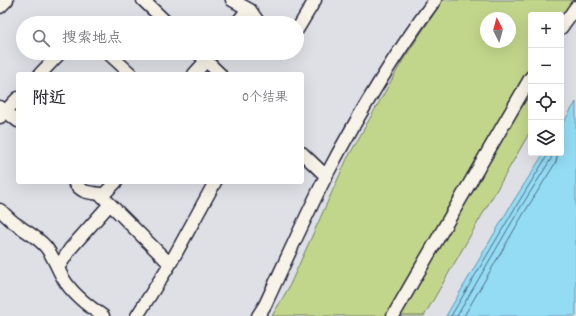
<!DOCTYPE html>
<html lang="zh">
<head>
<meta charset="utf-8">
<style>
	:root { --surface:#fff; --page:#f7f7f7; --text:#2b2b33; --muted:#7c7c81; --line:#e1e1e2 }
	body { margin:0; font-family:Dekko,"LXGW WenKai TC",sans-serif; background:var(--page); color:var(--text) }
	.controls { position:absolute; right:12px; top:12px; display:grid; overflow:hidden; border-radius:4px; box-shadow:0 4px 16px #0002 }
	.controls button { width:36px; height:36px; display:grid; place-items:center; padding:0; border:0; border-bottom:1px solid var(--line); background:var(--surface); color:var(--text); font:20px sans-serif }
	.compass { position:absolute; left:480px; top:12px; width:36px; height:36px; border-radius:50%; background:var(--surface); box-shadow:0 4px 16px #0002; rotate:354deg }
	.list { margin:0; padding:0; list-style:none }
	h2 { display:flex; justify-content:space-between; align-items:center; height:52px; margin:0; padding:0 16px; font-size:17px }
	h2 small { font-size:13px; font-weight:400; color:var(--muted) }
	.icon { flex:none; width:22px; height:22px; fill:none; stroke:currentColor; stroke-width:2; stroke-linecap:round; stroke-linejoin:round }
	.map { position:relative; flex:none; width:576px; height:316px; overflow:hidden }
	.search { position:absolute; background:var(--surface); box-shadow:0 4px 16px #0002; left:16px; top:16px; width:288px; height:44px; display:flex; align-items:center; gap:10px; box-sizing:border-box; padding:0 14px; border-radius:22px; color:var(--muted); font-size:15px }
	.panel { position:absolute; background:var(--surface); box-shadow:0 4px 16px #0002; left:16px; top:72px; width:288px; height:112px; border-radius:4px }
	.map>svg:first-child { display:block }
	.green { fill:#c2d68b; stroke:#727c63; fill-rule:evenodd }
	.water { fill:#93dcf4; stroke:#6692aa }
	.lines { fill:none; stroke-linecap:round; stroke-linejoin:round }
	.shore { stroke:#4f6c85; stroke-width:1 }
	.minor-casing { stroke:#22223b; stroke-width:15 }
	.minor { stroke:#f7f3e8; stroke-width:12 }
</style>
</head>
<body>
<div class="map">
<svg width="576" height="316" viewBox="0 0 576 316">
	<rect width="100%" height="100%" fill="#dee0e6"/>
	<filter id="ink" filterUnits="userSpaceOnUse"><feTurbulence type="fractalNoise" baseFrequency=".025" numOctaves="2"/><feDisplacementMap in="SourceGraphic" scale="8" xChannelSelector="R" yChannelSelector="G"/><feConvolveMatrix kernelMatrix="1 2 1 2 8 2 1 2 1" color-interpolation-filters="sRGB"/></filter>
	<g filter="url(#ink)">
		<path class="green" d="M443 0H573L561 17V15H531V130L424 316H272L288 289 347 159 403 60ZM486 18H510V42H486Z"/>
		<path class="water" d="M576 102V316H446L511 205 544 153H561V126Z"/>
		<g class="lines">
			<path class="shore" d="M451 316 515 208 547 156V153
				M457 316 519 210 551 159 552 153
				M464 316 524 213 556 162 558 153"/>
			<g class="minor-casing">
				<path id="minor" d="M143 0 167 23
					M232 0 250 10 259 23
					M0 7 7 0
					M237 23 248 9
					M561 28 576 7
					M297 30 315 0
					M108 53 131 74
					M198 53 220 74
					M40 74 60 53
					M194 74 213 53
					M0 107 18 121
					M0 117 18 98
					M302 153 326 176
					M74 182C82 193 87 192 100 194L170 264
					M102 196 116 182
					M0 210C5 214 10 220 16 224 25 231 37 237 45 246 53 255 57 268 63 278 72 294 88 306 103 316
					M58 268 70 249 110 204
					M137 316 170 264 215 182
					M258 316 265 305C285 262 305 218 326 176 358 115 394 55 435 0
					M393 316 531 77"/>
			</g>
			<use href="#minor" class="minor"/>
		</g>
	</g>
</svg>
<div class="controls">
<button>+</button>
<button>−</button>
<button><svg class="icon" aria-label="locate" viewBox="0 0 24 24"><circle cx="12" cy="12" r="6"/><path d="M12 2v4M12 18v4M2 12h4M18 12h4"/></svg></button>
<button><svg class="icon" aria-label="layers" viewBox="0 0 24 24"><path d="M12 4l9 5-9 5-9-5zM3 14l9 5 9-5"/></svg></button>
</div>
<svg class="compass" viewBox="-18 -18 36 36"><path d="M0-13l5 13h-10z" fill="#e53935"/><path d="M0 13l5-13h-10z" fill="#7c7c81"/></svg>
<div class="search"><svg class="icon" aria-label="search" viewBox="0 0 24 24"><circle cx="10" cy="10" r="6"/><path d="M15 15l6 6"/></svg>搜索地点</div>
<section class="panel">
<h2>附近<small>0个结果</small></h2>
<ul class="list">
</ul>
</section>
</div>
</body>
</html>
